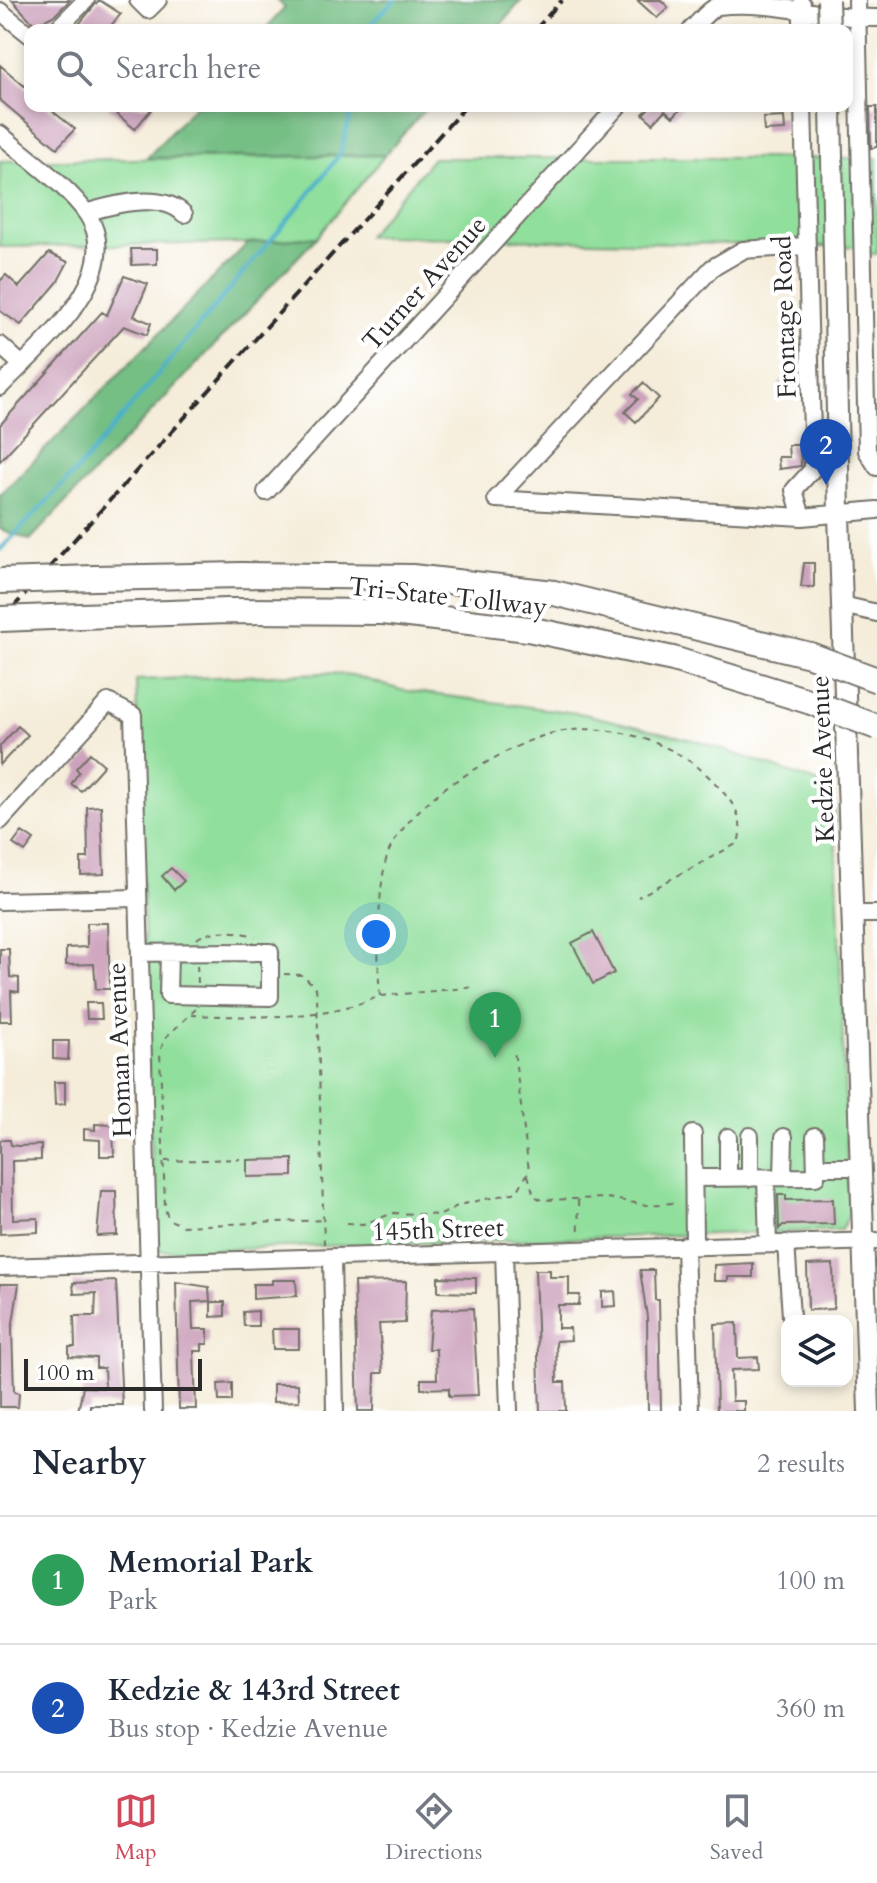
<!DOCTYPE html>
<html lang="en">
<head>
<meta charset="utf-8">
<style>
	:root { --surface:#fff; --page:#f6f6f7; --text:#1f2937; --muted:#747a83; --line:#e0e1e3; --accent:#d1495b }
	body { margin:0; font-family:Cardo,serif; background:var(--page); color:var(--text) }
	.controls { position:absolute; right:24px; bottom:24px; display:grid; overflow:hidden; border-radius:16px; box-shadow:0 4px 12px #0003 }
	.controls button { width:72px; height:72px; display:grid; place-items:center; padding:0; border:0; border-bottom:2px solid var(--line); background:var(--surface); color:var(--text); font:40px sans-serif }
	.scale { position:absolute; left:24px; bottom:20px; width:178px; box-sizing:border-box; padding-left:8px; border:4px solid #2b2b2b; border-top:0; font-size:22px; line-height:28px; white-space:nowrap; color:#2b2b2b; -webkit-text-stroke:6px #fff; paint-order:stroke }
	.you { position:absolute; left:376px; top:934px; width:28px; height:28px; margin:-20px; border:6px solid #fff; border-radius:50%; background:#1a73e8; box-shadow:0 0 0 12px #1a73e833 }
	.badge { display:grid; place-items:center; width:52px; height:52px; border-radius:50%; background:var(--accent); color:#fff; font-size:26px; font-weight:700 }
	.pin { position:absolute; translate:-50% -66px; filter:drop-shadow(0 2px 4px #0008) }
	.pin::after { content:''; position:absolute; top:42px; width:28px; height:24px; background:inherit; clip-path:polygon(0 0,100% 0,50% 100%) }
	.list { margin:0; padding:0; list-style:none }
	h2 { display:flex; justify-content:space-between; align-items:center; height:104px; margin:0; padding:0 32px; font-size:34px }
	h2 small { font-size:26px; font-weight:400; color:var(--muted) }
	.list li { display:grid; grid-template-columns:52px 1fr auto; gap:24px; align-items:center; box-sizing:border-box; height:128px; padding:0 32px; border-top:2px solid var(--line) }
	.list b { display:block; font-size:30px; white-space:nowrap }
	.list p { margin:0; font-size:26px; white-space:nowrap; color:var(--muted) }
	.list em { font-size:26px; font-style:normal; color:var(--muted) }
	.icon { flex:none; width:44px; height:44px; fill:none; stroke:currentColor; stroke-width:2; stroke-linecap:round; stroke-linejoin:round }
	.map { position:relative; flex:none; width:877px; height:1411px; overflow:hidden }
	.search { position:absolute; background:var(--surface); box-shadow:0 4px 12px #0003; left:24px; right:24px; top:24px; height:88px; display:flex; align-items:center; gap:20px; box-sizing:border-box; padding:0 28px; border-radius:16px; color:var(--muted); font-size:30px }
	.sheet { height:360px; background:var(--surface) }
	nav { display:flex; justify-content:space-around; align-items:center; box-sizing:border-box; height:112px; border-top:2px solid var(--line); background:var(--surface); font-size:22px; color:var(--muted) }
	nav a { display:grid; justify-items:center; gap:4px }
	nav .on { color:var(--accent) }
	.map>svg:first-child { display:block }
	.green { fill:#91df9c; stroke:#5e8564; stroke-width:2 }
	.forest { fill:#74be84; stroke:#507458; stroke-width:2 }
	.lines { fill:none; stroke-linecap:round; stroke-linejoin:round }
	.stream { stroke:#4bb1ca; stroke-width:4 }
	.building { fill:#cca2bc }
	.minor-casing { stroke:#726f68; stroke-width:20 }
	.major-casing { stroke:#726f68; stroke-width:24 }
	.highway-casing { stroke:#726f68; stroke-width:28 }
	.path { stroke:#726f68; stroke-width:2; stroke-dasharray:6 6; stroke-linecap:butt }
	.minor { stroke:#fff; stroke-width:16 }
	.major { stroke:#fff; stroke-width:20 }
	.highway { stroke:#fff; stroke-width:24 }
	.rail { stroke:#2b2b2b; stroke-width:4; stroke-dasharray:12 6; stroke-linecap:butt }
	.major-bridge-casing { stroke:#726f68; stroke-width:24; stroke-linecap:butt }
	.highway-bridge-casing { stroke:#726f68; stroke-width:28; stroke-linecap:butt }
	.major-bridge { stroke:#fff; stroke-width:20 }
	.highway-bridge { stroke:#fff; stroke-width:24 }
	.labels { text-anchor:middle; stroke-width:8; stroke-linejoin:round; paint-order:stroke }
	.street-label { font-size:26px; fill:#2b2b2b; stroke:#fff }
</style>
</head>
<body>
<div class="map">
<svg width="877" height="1411" viewBox="0 0 877 1411">
	<rect width="100%" height="100%" fill="#fff"/>
	<filter id="ink" filterUnits="userSpaceOnUse"><feTurbulence type="fractalNoise" baseFrequency=".0125" numOctaves="2"/><feDisplacementMap in="SourceGraphic" scale="16" xChannelSelector="R" yChannelSelector="G"/><feConvolveMatrix kernelMatrix="1 2 1 2 8 2 1 2 1" color-interpolation-filters="sRGB"/></filter>
	<filter id="wash" filterUnits="userSpaceOnUse"><feTurbulence type="fractalNoise" baseFrequency=".006" numOctaves="4" result="noise"/><feDisplacementMap in="SourceGraphic" scale="32" xChannelSelector="R" yChannelSelector="G"/><feGaussianBlur stdDeviation="1.8" result="paint"/><feColorMatrix in="noise" values="0 0 0 0 0 0 0 0 0 0 0 0 0 0 0 0 0 1.4 0 .05"/><feComposite in="paint" operator="in"/></filter>
	<g filter="url(#wash)">
		<rect width="100%" height="100%" fill="#f5edda"/>
		<path class="green" d="M385 155 317 237 248 243 0 247V161Z
			M433 158H877V254H865L864 247 367 236Z
			M328 673 352 675 401 690 584 714 698 741 834 788 849 1215 841 1230 163 1251 154 1247 136 680Z"/>
		<path class="forest" d="M277 0H522L496 30H264L285 8Z
			M195 106H428L385 155 147 158Z
			M317 237 30 540 0 529V495L248 243Z"/>
		<g class="lines">
			<path class="stream" d="M364 30 395 0
				M0 550 81 466 306 198 340 154 353 106"/>
		</g>
		<g id="blocks">
			<path class="building" d="M12 0H70L55 15 35 25Z
				M99 0 121 14 107 30H74Z
				M637 0H661L668 7 657 18Z
				M0 65 30 91V106H46L75 129 57 148 0 100Z
				M107 106H154L135 129Z
				M651 106H683L673 117 665 110 653 123 643 114Z
				M870 107H877V147L871 148Z
				M784 117 785 130 764 131 763 118Z
				M131 249H157V264L132 265Z
				M49 253 68 262 57 283 21 325 0 311V281L6 275 19 287Z
				M124 276 148 284 134 316 151 323 147 335 124 326 0 461V425L102 312 107 315Z
				M800 379V394H780V381Z
				M643 383 659 398 636 422 625 412 638 399 632 394Z
				M788 445H800L801 466 779 469 778 457H789Z
				M804 563H814V587H801Z
				M18 726 28 735 0 765V746Z
				M90 753 104 765 81 791 71 784 79 772 76 768Z
				M101 806 104 874 81 875V858H88L87 807Z
				M22 832 34 840 25 852 13 844Z
				M171 868 184 881 174 890 162 876Z
				M87 923H108L110 989H96L94 964 66 965V948L87 947Z
				M593 932 614 973 593 984 572 943Z
				M0 949H9L10 977 19 978V992L11 991 12 1021H0Z
				M86 1003H101L102 1019H87Z
				M53 1041H69L68 1060 53 1059Z
				M54 1082H65V1104L55 1105Z
				M95 1124 113 1125 114 1156H100V1140L84 1139V1129L95 1130Z
				M0 1140H10L11 1145 18 1146 41 1145V1160L12 1161 13 1219 38 1218V1232L0 1234Z
				M293 1159V1176L247 1177V1160Z
				M101 1191H116L117 1235 97 1236Z
				M778 1195H786V1200L833 1199 834 1224 783 1225 779 1229Z
				M753 1263V1277H728V1281H714V1265Z
				M833 1264 834 1309 808 1310 807 1265Z
				M535 1270H550V1277H569V1295H580L579 1305H558V1328H570L571 1340 556 1341 557 1382H565L566 1411H540Z
				M640 1270H654L655 1300H659L661 1411H648L647 1317Z
				M438 1277 476 1278V1293L438 1292Z
				M272 1280H296L297 1296 253 1299V1284H272Z
				M116 1281 122 1405H90V1411H78L83 1387 105 1388 104 1368H96V1358L69 1357V1347H75L74 1316H95L96 1293 74 1294 73 1283Z
				M406 1281 405 1323 379 1324 383 1373H375L374 1411H358L354 1282Z
				M176 1282 209 1287 210 1301 192 1302 193 1329H208V1344H202V1351H194L196 1409H179Z
				M0 1284H19L12 1329 14 1392 19 1393 18 1407H0Z
				M615 1291 616 1306 602 1307V1292Z
				M211 1302H225V1316L211 1317Z
				M473 1308 478 1395 449 1396V1388L421 1389V1379H437L436 1349H428L431 1310Z
				M258 1311V1326H244L243 1312Z
				M737 1323 738 1358 758 1357 759 1369 731 1370 732 1401H744V1411H717L715 1324Z
				M272 1329H299V1349H273Z
				M232 1383V1401H219L218 1384Z
				M273 1384H298L299 1401 273 1402Z"/>
		</g>
	</g>
	<g filter="url(#ink)">
		<use href="#blocks" fill-opacity="0" stroke="#726f68" stroke-width="2"/>
		<g class="lines">
			<g class="minor-casing">
				<path id="minor" d="M138 0 148 10 158 0
					M857 0 867 451 877 467
					M802 4V30
					M0 11 30 35
					M56 30 86 0
					M691 30C698 23 709 9 718 6 773 0 824 19 877 18
					M0 134C26 157 68 186 87 214 128 276 39 346 0 387
					M86 213C114 204 162 192 184 214
					M0 345 21 364
					M266 492 618 106
					M496 499 712 268 743 250 806 246
					M496 499 802 517 877 510
					M802 517 794 490 813 469 803 106
					M842 605 877 613
					M0 821 108 702 133 715 153 1411
					M0 901 138 898
					M853 914H877
					M140 953C183 952 226 952 270 952V997L168 995 169 953
					M693 1134 694 1245
					M816 1167H862
					M783 1177 784 1137
					M694 1178 816 1177 815 1136
					M728 1178V1137
					M750 1178V1136
					M766 1178 768 1244
					M786 1243 791 1316
					M685 1245 690 1411
					M504 1251 509 1411
					M332 1257 335 1411
					M0 1267 877 1241"/>
			</g>
			<g class="major-casing">
				<path id="major" d="M831 106 839 515 869 1411"/>
			</g>
			<g class="highway-casing">
				<path id="highway" d="M95 578 241 575 412 577 554 593 810 655
					M52 617 227 611 383 612 528 629 673 659 811 702"/>
			</g>
			<path class="path" d="M197 939C207 929 243 930 255 937
				M197 965 198 983
				M284 974 303 975 316 988 317 997 324 1244
				M381 996 476 987
				M196 1009 166 1037 160 1051 165 1208 168 1219 183 1226 324 1220
				M191 1015C255 1017 320 1021 380 996 377 966 377 874 390 849 402 825 428 800 449 785 481 766 517 742 553 733 609 720 678 742 716 784 732 802 746 817 738 843L638 897
				M165 1161 240 1159
				M528 1175 534 1196 542 1200 607 1198 647 1205 673 1203
				M578 1200 579 1234
				M347 1223 363 1224 394 1213 441 1215 459 1205 517 1192 529 1171 514 1050"/>
			<use href="#minor" class="minor"/>
			<use href="#major" class="major"/>
			<use href="#highway" class="highway"/>
			<path class="rail" d="M535 30 562 0
				M0 622 466 106"/>
			<g class="major-bridge-casing">
				<path id="major-bridge" d="M828 0 829 30"/>
			</g>
			<g class="highway-bridge-casing">
				<path id="highway-bridge" d="M0 581 95 578
					M0 619 52 617
					M810 655 877 680
					M811 702 877 727"/>
			</g>
			<use href="#major-bridge" class="major-bridge"/>
			<use href="#highway-bridge" class="highway-bridge"/>
		</g>
	</g>
	<g class="labels">
		<g class="street-label">
			<text transform="translate(424 283) rotate(-48)" y="9">Turner Avenue</text>
			<text transform="translate(784 317) rotate(-92)" y="9">Frontage Road</text>
			<text transform="translate(448 596) rotate(6)" y="9">Tri-State Tollway</text>
			<text transform="translate(822 759) rotate(-92)" y="9">Kedzie Avenue</text>
			<text transform="translate(119 1050) rotate(-92)" y="9">Homan Avenue</text>
			<text transform="translate(438 1229) rotate(-2)" y="9">145th Street</text>
		</g>
	</g>
</svg>
<div class="controls">
<button><svg class="icon" aria-label="layers" viewBox="0 0 24 24"><path d="M12 4l9 5-9 5-9-5zM3 14l9 5 9-5"/></svg></button>
</div>
<div class="scale">100 m</div>
<div class="you"></div>
<div class="pin badge" style="left:495px;top:1058px;background:#2e9e5b">1</div>
<div class="pin badge" style="left:826px;top:485px;background:#1a4fb4">2</div>
<div class="search"><svg class="icon" aria-label="search" viewBox="0 0 24 24"><circle cx="10" cy="10" r="6"/><path d="M15 15l6 6"/></svg>Search here</div>
</div>
<section class="sheet">
<h2>Nearby<small>2 results</small></h2>
<ul class="list">
<li><span class="badge" style="background:#2e9e5b">1</span><div><b>Memorial Park</b><p>Park</p></div><em>100 m</em></li>
<li><span class="badge" style="background:#1a4fb4">2</span><div><b>Kedzie &amp; 143rd Street</b><p>Bus stop · Kedzie Avenue</p></div><em>360 m</em></li>
</ul>
</section>
<nav>
<a class="on"><svg class="icon" aria-label="map" viewBox="0 0 24 24"><path d="M3 6l6-2 6 2 6-2v14l-6 2-6-2-6 2zM9 4v14M15 6v14"/></svg>Map</a>
<a><svg class="icon" aria-label="directions" viewBox="0 0 24 24"><path d="M12 3l9 9-9 9-9-9zM9 14v-3h6M13 9l2 2-2 2"/></svg>Directions</a>
<a><svg class="icon" aria-label="saved" viewBox="0 0 24 24"><path d="M7 4h10v16l-5-4-5 4z"/></svg>Saved</a>
</nav>
</body>
</html>
